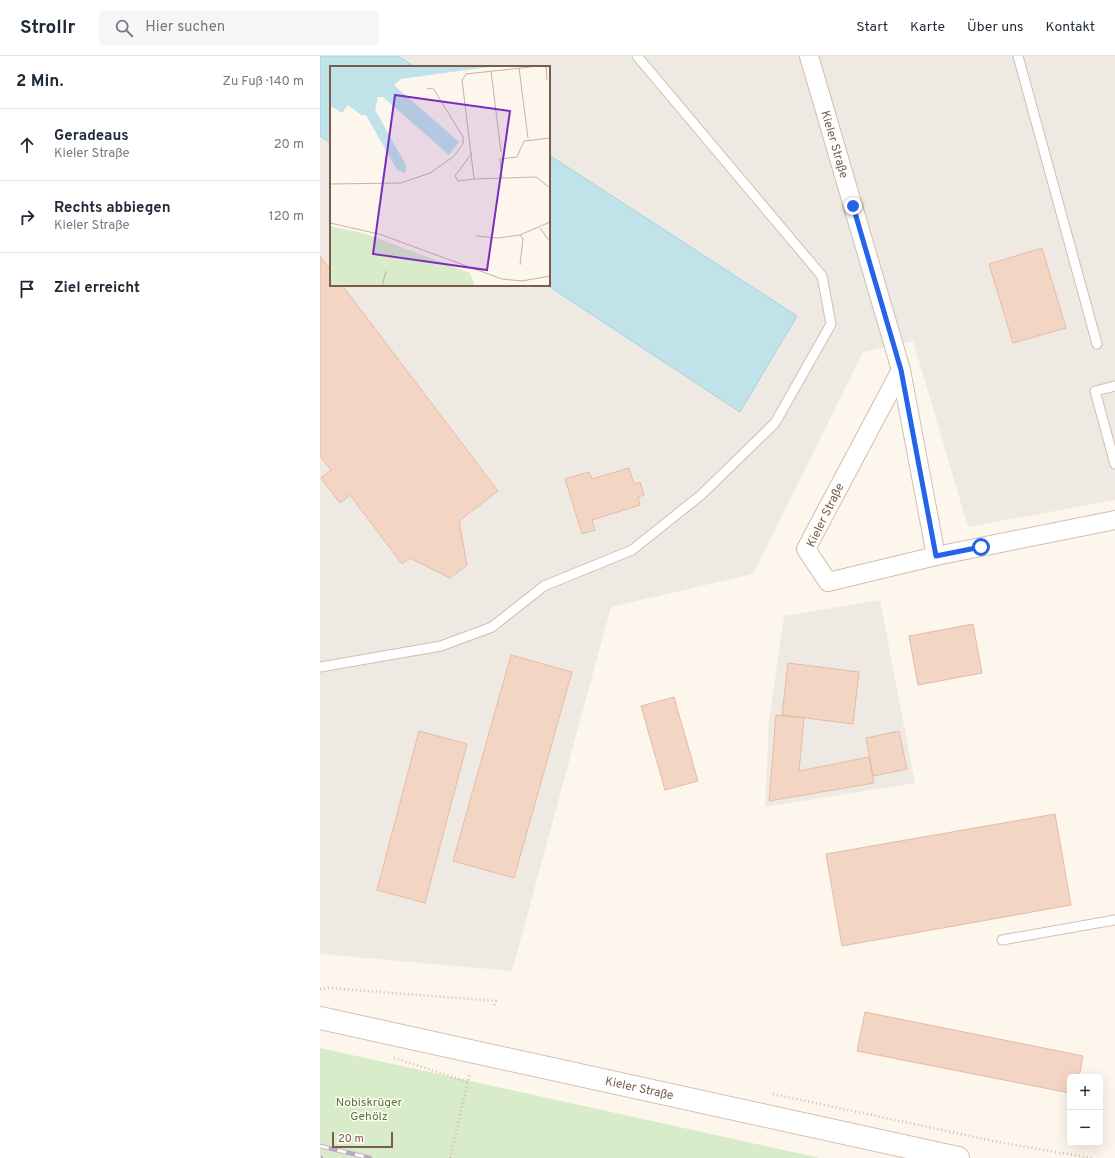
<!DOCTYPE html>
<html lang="de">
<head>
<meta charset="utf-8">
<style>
	:root { --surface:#fff; --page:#f6f6f7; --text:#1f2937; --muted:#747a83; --line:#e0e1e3 }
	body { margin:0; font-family:Overpass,sans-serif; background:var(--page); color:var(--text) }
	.controls { position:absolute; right:12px; bottom:12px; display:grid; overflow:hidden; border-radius:6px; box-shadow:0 4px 16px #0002 }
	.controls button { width:36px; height:36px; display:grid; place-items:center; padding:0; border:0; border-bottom:1px solid var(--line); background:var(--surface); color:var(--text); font:20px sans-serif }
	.scale { position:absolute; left:12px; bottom:10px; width:61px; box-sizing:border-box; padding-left:4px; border:2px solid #7a5c4d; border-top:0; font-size:11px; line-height:14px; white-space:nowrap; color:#7a5c4d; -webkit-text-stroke:3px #fffaf3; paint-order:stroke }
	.stop { position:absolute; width:12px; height:12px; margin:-9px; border:3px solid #2563eb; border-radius:50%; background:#fff }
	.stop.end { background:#2563eb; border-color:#fff; box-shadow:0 1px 4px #0008 }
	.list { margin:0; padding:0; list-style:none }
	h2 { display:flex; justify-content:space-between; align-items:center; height:52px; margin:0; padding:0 16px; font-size:17px }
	h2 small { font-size:13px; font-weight:400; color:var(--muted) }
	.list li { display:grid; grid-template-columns:26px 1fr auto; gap:12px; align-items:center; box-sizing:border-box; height:72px; padding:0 16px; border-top:1px solid var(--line) }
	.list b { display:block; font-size:15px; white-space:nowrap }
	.list p { margin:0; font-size:13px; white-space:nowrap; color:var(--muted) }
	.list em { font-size:13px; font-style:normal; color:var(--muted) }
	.icon { flex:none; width:22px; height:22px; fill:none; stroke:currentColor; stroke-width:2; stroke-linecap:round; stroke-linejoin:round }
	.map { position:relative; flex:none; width:795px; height:1102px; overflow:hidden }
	header { display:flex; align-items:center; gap:24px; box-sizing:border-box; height:56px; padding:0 20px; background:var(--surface); border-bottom:1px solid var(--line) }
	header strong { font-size:19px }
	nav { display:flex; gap:22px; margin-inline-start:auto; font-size:14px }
	.search { width:280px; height:36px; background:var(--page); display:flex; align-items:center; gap:10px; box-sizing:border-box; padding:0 14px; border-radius:6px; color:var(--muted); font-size:15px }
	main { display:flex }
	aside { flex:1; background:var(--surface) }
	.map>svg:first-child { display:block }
	.industrial { fill:#efe9e4; fill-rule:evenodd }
	.green { fill:#d8ecc9 }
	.water { fill:#bfe3e8; stroke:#a5d3da }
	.building { fill:#f3d5c3; stroke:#e6bba3 }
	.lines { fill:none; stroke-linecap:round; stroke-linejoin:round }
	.lane-casing { stroke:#d1beb0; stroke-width:11 }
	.street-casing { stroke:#d1beb0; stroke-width:20 }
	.secondary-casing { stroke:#d6c0b0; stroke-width:24 }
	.path { stroke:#d9b8a5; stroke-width:2.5; stroke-dasharray:1 3; stroke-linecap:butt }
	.lane { stroke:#fff; stroke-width:9 }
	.street { stroke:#fff; stroke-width:18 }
	.secondary { stroke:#fff; stroke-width:22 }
	.rail-casing { stroke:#b9a8c9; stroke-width:4.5 }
	.rail { stroke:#fffaf3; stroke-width:3; stroke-dasharray:9; stroke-linecap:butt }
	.route { stroke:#2563eb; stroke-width:5 }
	.labels { text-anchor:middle; stroke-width:3; stroke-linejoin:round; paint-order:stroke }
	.street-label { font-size:12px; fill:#7a5c4d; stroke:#fffaf3 }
	.park-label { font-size:12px; fill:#537a41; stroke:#fffaf3 }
	.inset-road { fill:none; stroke:#c5b3a7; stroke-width:1 }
	.view { fill:#7b2cbf; fill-opacity:0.15; stroke:#7b2cbf; stroke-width:2 }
	.inset-edge { fill:none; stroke:#7a5c4d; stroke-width:2 }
</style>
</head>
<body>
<header>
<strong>Strollr</strong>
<div class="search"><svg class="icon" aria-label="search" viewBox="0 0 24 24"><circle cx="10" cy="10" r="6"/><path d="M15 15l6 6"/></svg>Hier suchen</div>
<nav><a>Start</a><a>Karte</a><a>Über uns</a><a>Kontakt</a></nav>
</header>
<main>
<aside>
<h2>2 Min.<small>Zu Fuß · 140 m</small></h2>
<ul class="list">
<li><svg class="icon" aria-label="ahead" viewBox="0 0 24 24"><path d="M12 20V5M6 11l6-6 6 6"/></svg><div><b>Geradeaus</b><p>Kieler Straße</p></div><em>20 m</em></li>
<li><svg class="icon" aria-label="right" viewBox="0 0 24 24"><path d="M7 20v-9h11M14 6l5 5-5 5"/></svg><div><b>Rechts abbiegen</b><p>Kieler Straße</p></div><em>120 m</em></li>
<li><svg class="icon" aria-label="arrive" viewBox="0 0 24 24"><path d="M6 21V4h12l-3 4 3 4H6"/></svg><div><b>Ziel erreicht</b></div></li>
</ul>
</aside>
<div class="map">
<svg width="795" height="1102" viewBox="0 0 795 1102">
	<rect width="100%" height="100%" fill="#fdf6ec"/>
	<path class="industrial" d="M0 0H795V444L648 471 593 285 543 296 433 518 291 551 192 915 0 898ZM11 11H229V229H11Z
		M560 544 595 727 445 751 449 665 464 560Z"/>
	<path class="green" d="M0 992 500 1102H0Z"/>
	<path class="water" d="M0 0H78L95 11H11V87L0 80Z
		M229 99 477 260 420 356 227 229H229Z"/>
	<path class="building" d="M722 192 746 272 693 287 669 208Z
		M0 200 11 215V229H22L178 435 139 465 147 509 130 522 90 502 82 508 30 439 20 447 1 422 11 414 0 400Z
		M309 412 314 428 320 426 324 439 318 441 320 449 272 464 275 474 262 478 245 423 269 416 272 423Z
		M653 568 662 617 598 629 589 580Z
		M191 599 252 616 194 822 133 805Z
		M468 607 539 616 533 668 462 659Z
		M354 641 378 725 345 734 321 650Z
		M456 659 484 662 479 715 549 701 554 727 449 745Z
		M99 675 147 688 105 847 57 834Z
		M579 675 587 713 553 720 546 682Z
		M735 758 751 849 522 890 506 798Z
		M545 956 763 1000 759 1021H750V1037L537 995Z"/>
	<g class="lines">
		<g class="lane-casing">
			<path id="lane" d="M698 0 777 288
				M795 330 775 335 795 408
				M0 611 121 590 172 571 224 530 312 494 381 439 455 367 511 268 502 220 317 0
				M682 884 795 864"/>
		</g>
		<g class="street-casing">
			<g id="street">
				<path id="s1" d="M489 0 581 314 616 500 795 464"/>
				<path d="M581 314 486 493 508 526 616 500"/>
			</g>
		</g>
		<g class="secondary-casing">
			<g id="secondary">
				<path id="s2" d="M0 962 638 1102"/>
			</g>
		</g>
		<path class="path" d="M0 933 8 932 176 945 174 950
			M74 1002 148 1026
			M453 1038 683 1087 772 1102
			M130 1102 150 1017"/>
		<use href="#lane" class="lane"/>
		<use href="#street" class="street"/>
		<use href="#secondary" class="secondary"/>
		<g class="rail-casing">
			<path id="rail" d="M0 1090 50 1102
				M0 1102H1"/>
		</g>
		<use href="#rail" class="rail"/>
	</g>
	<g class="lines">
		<path class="route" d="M533 150 581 314 616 500 661 491"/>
	</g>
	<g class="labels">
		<g class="street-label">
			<text dy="4" stroke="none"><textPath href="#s1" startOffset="92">Kieler Straße</textPath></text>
			<text transform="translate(505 459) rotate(-64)" y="4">Kieler Straße</text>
			<text dy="4" stroke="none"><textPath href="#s2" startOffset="327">Kieler Straße</textPath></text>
		</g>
		<g class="park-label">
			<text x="49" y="1050">Nobiskrüger<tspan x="49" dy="14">Gehölz</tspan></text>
		</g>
	</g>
	<g transform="translate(10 10)">
		<rect width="220" height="220" fill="#fdf6ec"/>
		<path d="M0 160 36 168 140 207 145 220H0Z" fill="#d8ecc9"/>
		<path d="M0 0H166L71 13 64 19 129 76 119 89 53 31H48L45 44 76 99V105L74 107 67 104 36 49H31L18 39 12 47 1 40Z" fill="#bfe3e8"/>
		<path class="inset-road" d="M209 0 136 8 132 14 144 113 206 111 220 122M216 0 217 14M189 2 198 72M161 5 171 86M142 87 125 110 128 115 144 113M172 112 170 93 187 91 194 75 220 72M0 118 71 117 100 107 123 91 133 78V71L103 22 97 23M0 157 49 168 172 213 192 215 220 210M210 162 220 176M190 169 193 173 190 199M146 170 168 172 190 169 220 156M52 220 56 205"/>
		<path class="view" d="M65 29 180 45 157 204 43 188Z"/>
		<rect width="220" height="220" class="inset-edge"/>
	</g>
</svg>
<div class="controls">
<button>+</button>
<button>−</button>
</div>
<div class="scale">20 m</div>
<div class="stop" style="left:661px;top:491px"></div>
<div class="stop end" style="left:533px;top:150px"></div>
</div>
</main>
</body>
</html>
